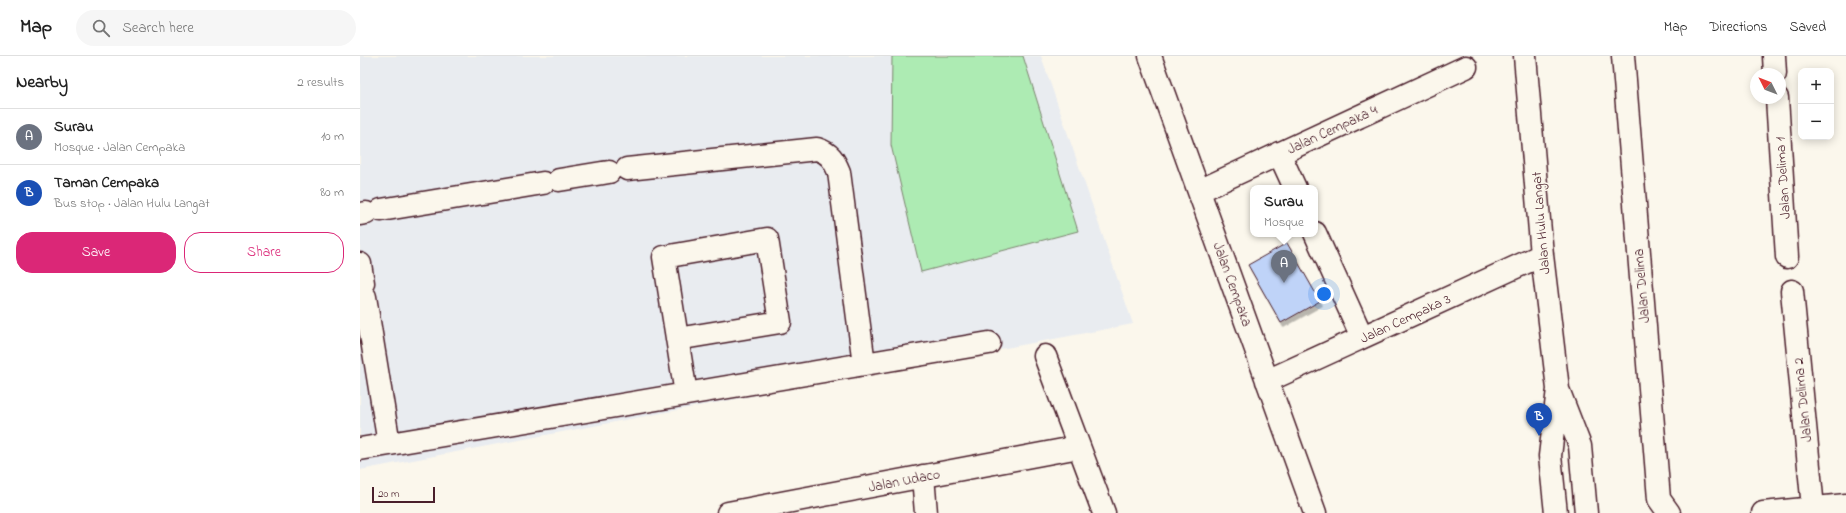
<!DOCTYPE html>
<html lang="en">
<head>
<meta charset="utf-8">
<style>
	:root { --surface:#fff; --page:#f6f6f6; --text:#222; --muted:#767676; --line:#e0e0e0; --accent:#db2777 }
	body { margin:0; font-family:"Indie Flower",sans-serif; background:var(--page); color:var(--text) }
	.controls { position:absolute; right:12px; top:12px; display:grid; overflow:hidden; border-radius:8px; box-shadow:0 2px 10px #0003 }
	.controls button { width:36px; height:36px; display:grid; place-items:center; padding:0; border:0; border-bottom:1px solid var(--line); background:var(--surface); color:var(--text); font:20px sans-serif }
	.compass { position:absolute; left:1390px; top:12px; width:36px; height:36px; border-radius:50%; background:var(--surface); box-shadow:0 2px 10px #0003; rotate:312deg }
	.scale { position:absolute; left:12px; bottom:10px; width:63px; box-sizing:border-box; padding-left:4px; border:2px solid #4a1f2b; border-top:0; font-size:11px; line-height:14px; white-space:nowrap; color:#4a1f2b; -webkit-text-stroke:3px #fbf7ec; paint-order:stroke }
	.you { position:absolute; left:964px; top:238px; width:14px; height:14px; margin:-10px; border:3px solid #fff; border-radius:50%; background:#1a73e8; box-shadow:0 0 0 6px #1a73e833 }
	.badge { display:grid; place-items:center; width:26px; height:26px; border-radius:50%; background:var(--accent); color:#fff; font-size:13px; font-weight:700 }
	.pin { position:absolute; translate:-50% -33px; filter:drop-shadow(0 1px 2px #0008) }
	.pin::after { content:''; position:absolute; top:21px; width:14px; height:12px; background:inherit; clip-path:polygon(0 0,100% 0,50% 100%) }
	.popup { position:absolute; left:890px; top:129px; width:68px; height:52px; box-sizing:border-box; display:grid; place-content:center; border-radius:8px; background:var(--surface); filter:drop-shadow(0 1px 3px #0005); font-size:13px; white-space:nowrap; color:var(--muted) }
	.popup b { font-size:15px; color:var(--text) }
	.popup::after { content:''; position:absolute; left:50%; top:100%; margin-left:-8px; border:8px solid transparent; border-top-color:var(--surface) }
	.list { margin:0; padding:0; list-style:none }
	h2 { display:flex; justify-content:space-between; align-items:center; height:52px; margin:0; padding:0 16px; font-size:17px }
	h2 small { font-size:13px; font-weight:400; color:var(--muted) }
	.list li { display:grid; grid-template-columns:26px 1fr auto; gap:12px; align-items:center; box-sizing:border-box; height:56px; padding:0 16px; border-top:1px solid var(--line) }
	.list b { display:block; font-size:15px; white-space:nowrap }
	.list p { margin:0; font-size:13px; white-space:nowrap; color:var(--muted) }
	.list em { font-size:13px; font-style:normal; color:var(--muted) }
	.actions { display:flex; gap:8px; padding:12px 16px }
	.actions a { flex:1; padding:9px 0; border:1px solid var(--accent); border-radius:16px; text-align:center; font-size:14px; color:var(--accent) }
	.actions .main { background:var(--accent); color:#fff }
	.icon { flex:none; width:22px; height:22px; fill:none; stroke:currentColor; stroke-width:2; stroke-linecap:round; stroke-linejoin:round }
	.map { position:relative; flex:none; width:1486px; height:457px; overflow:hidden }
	header { display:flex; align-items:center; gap:24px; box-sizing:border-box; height:56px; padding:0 20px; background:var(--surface); border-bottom:1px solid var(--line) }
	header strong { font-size:19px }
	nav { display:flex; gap:22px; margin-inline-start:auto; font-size:14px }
	.search { width:280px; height:36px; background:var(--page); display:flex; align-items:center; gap:10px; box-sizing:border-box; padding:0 14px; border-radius:22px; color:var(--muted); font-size:15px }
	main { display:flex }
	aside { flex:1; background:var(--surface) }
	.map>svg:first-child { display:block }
	.built { fill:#e9ecf0 }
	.green { fill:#adebb3; stroke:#7c856f }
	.building { fill:#bfd3f8; stroke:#4a1f2b; filter:url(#shadow) }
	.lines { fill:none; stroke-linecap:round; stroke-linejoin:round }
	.minor-casing { stroke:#4a1f2b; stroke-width:25 }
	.minor { stroke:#fbf7ec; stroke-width:22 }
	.labels { text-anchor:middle; stroke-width:3; stroke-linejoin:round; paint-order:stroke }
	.street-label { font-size:14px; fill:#4a1f2b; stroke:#fbf7ec }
</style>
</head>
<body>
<header>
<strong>Map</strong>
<div class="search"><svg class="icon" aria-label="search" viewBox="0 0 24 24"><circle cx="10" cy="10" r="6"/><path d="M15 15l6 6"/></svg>Search here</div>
<nav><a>Map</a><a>Directions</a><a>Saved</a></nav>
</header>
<main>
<aside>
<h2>Nearby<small>2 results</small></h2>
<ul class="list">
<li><span class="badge" style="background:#6b7280">A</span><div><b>Surau</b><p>Mosque · Jalan Cempaka</p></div><em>10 m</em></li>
<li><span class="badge" style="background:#1a4fb4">B</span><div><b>Taman Cempaka</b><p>Bus stop · Jalan Hulu Langat</p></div><em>80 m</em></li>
</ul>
<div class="actions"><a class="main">Save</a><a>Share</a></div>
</aside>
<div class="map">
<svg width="1486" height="457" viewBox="0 0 1486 457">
	<defs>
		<filter id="shadow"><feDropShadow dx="2.5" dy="4.5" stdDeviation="0" flood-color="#0004"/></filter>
	</defs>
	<rect width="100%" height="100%" fill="#fbf7ec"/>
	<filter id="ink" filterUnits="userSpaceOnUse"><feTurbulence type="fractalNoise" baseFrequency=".025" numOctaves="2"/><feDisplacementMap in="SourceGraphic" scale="8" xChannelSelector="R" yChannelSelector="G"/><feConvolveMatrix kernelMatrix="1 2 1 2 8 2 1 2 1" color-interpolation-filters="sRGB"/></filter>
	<g filter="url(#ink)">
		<path class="built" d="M0 0H681L773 268 0 414Z"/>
		<path class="green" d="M532 0H663L718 175 561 216 531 89Z"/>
		<path class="building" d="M927 187 960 245 921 267 888 209Z"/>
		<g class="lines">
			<g class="minor-casing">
				<path id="minor" d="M790 0 955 457
					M1165 0 1182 199 1198 333 1190 400 1196 457
					M1263 0 1299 443 1309 457
					M1414 0 1415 18
					M1417 42 1427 201
					M919 97 935 132
					M267 113 457 93C470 97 474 104 479 116L504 308
					M199 124 249 116
					M839 135 1106 11
					M21 154 183 127
					M0 158 6 157
					M955 177 1002 281
					M0 208 3 227
					M1432 235 1453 452
					M5 241 29 388
					M317 283 420 266 407 183 304 201 326 338
					M685 300 744 457
					M907 325 1182 199
					M1199 336 1220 390 1226 457
					M0 393 629 287
					M563 420 566 457
					M368 457 719 391
					M1403 457 1486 449"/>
			</g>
			<use href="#minor" class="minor"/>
		</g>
	</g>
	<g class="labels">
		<g class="street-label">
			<text transform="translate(972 73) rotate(-25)" y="5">Jalan Cempaka 4</text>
			<text transform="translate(1422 122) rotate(-94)" y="5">Jalan Delima 1</text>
			<text transform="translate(1180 167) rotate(-95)" y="5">Jalan Hulu Langat</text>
			<text transform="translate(873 228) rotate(70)" y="5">Jalan Cempaka</text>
			<text transform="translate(1281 230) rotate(-95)" y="5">Jalan Delima</text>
			<text transform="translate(1045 262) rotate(-25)" y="5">Jalan Cempaka 3</text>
			<text transform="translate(1442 344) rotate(-96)" y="5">Jalan Delima 2</text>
			<text transform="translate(544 424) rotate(-11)" y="5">Jalan Udaco</text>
		</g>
	</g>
</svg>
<div class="controls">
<button>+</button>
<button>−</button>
</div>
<svg class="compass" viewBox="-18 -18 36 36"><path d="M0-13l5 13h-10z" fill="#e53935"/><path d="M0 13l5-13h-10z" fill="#767676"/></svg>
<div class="scale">20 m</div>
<div class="you"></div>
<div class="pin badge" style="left:924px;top:227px;background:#6b7280">A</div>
<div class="popup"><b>Surau</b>Mosque</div>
<div class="pin badge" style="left:1179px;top:380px;background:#1a4fb4">B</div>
</div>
</main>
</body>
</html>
